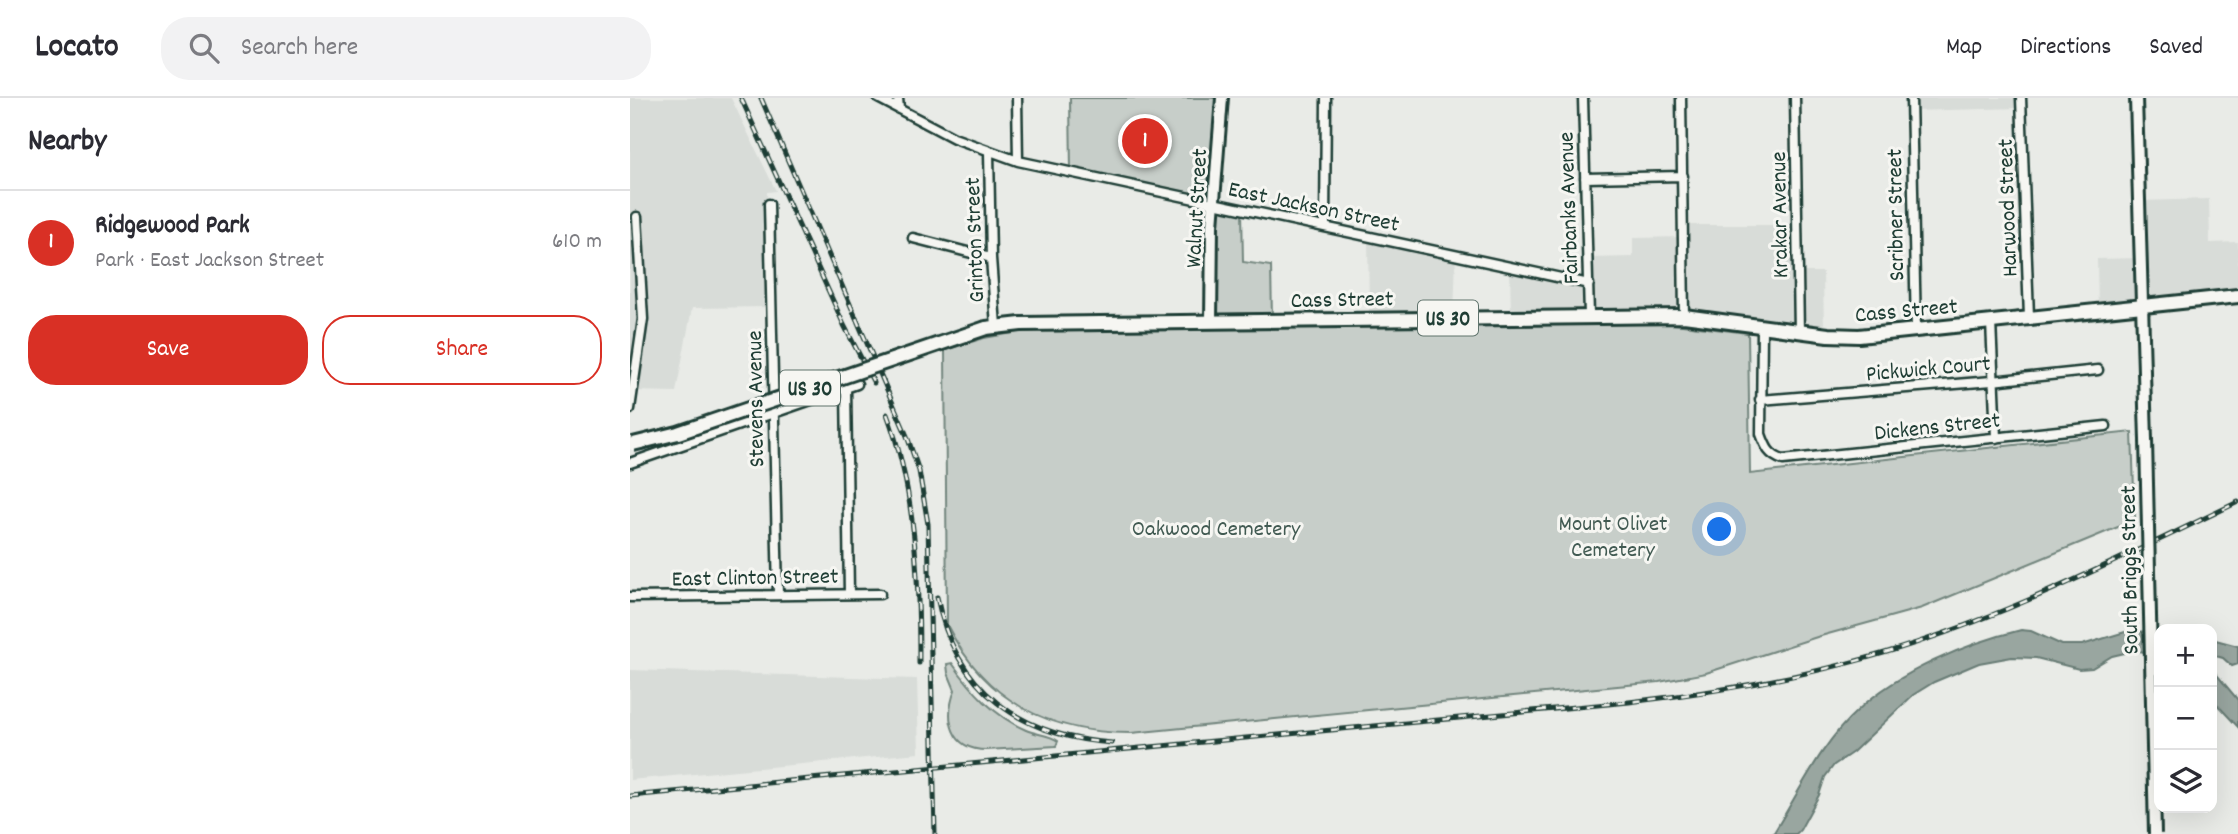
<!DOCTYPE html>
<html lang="en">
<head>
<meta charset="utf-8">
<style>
	:root { --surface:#fff; --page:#f2f2f3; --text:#2b2b33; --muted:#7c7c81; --line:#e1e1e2; --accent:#d93025 }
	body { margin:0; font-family:Dekko,sans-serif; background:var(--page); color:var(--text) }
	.controls { position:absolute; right:21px; bottom:21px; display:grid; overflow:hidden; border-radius:14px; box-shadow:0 7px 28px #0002 }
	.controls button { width:63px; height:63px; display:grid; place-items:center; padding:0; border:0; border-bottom:2px solid var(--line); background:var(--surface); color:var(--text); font:35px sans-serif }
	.you { position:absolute; left:1090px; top:432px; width:24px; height:24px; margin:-18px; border:5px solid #fff; border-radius:50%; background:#1a73e8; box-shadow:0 0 0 10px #1a73e833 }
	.badge { display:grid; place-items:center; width:46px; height:46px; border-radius:50%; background:var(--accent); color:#fff; font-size:23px; font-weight:700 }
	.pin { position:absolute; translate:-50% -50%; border:4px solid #fff; box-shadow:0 2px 7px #0006 }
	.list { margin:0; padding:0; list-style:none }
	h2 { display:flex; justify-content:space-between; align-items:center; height:91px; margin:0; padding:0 28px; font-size:30px }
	h2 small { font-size:23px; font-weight:400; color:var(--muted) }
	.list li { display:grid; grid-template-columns:46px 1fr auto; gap:21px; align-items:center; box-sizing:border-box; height:105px; padding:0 28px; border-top:2px solid var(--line) }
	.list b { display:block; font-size:26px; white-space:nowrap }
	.list p { margin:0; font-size:23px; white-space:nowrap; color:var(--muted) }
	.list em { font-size:23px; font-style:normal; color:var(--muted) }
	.actions { display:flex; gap:14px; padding:21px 28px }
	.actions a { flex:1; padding:16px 0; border:2px solid var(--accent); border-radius:28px; text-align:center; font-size:24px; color:var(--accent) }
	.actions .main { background:var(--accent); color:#fff }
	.icon { flex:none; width:38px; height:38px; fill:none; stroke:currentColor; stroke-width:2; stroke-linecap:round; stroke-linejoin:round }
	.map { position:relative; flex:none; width:1608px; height:736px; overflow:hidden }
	header { display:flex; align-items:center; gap:42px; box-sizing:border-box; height:98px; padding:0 35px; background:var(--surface); border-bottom:2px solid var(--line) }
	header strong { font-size:33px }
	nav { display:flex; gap:38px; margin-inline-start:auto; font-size:24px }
	.search { width:490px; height:63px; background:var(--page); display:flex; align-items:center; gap:18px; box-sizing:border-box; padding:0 24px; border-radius:28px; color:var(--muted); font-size:26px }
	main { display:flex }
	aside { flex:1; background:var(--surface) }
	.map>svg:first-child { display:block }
	.built { fill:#d8dcd8 }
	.green { fill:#c7cec9; stroke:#73867e; stroke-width:2 }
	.water { fill:#99a6a0; stroke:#687c75; stroke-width:2 }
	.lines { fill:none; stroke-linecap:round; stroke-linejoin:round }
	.street-casing { stroke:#1f3d34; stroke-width:13 }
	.secondary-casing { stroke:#1f3d34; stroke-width:16 }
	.primary-casing { stroke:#1f3d34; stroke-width:18 }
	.street { stroke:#f6f6f2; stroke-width:8 }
	.secondary { stroke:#f6f6f2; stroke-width:10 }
	.primary { stroke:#f6f6f2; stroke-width:12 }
	.rail-casing { stroke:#1f3d34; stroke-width:5 }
	.rail { stroke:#f6f6f2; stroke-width:2.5; stroke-dasharray:8; stroke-linecap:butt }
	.secondary-bridge-casing { stroke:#1f3d34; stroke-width:16; stroke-linecap:butt }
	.primary-bridge-casing { stroke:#1f3d34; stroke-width:18; stroke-linecap:butt }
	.secondary-bridge { stroke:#f6f6f2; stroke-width:10 }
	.primary-bridge { stroke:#f6f6f2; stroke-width:12 }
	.labels { text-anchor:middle; stroke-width:6; stroke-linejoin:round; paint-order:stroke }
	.shield { fill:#f6f6f2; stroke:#60746d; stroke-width:2 }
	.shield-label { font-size:21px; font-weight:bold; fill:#1f3d34 }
	.street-label { font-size:23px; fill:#1f3d34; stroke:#f6f6f2 }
	.park-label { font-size:23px; fill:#415a52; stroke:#f6f6f2 }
</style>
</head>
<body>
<header>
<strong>Locato</strong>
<div class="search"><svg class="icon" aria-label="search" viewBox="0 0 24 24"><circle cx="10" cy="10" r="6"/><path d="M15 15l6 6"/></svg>Search here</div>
<nav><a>Map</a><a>Directions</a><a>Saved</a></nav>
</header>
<main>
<aside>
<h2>Nearby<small></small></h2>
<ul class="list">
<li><span class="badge">1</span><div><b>Ridgewood Park</b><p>Park · East Jackson Street</p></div><em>610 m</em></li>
</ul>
<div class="actions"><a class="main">Save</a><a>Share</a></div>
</aside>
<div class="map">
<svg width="1608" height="736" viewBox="0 0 1608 736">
	<rect width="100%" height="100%" fill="#e9ebe7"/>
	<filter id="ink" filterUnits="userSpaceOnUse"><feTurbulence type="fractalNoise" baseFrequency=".0143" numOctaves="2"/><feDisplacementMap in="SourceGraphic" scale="14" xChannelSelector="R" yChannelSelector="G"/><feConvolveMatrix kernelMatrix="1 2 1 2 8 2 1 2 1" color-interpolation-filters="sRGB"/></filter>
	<g filter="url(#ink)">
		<path class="built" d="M0 0H101L146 93 137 94 139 209 62 210 46 294 0 293Z
			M1282 0H1390V10L1282 13Z
			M1579 101 1580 145 1608 144V198L1468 212 1467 161 1511 160 1509 103Z
			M1054 127H1167V174H1193L1194 235 1052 216 881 218 880 169 958 186V160L1003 159V140L1054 139Z
			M738 139 826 157 824 219H739Z
			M0 572 287 581 289 655 0 682Z"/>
		<path class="green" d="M440 0H592L584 104 441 73Z
			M585 105 612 112 613 164 641 168 642 221 582 222Z
			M1008 225 1044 226 1118 235 1120 376 1502 334 1505 422 1292 510 1187 539 1076 575 1029 584 501 635C418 635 355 603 317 527L315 252 354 240 400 232Z
			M322 565C342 593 364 618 396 632 407 637 419 636 428 643L426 648 356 652C321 652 314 621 325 592L318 575 317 566Z"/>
		<path class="water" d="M1391 532 1401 533 1432 547H1452L1495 534 1529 533V558L1510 553 1499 554 1482 558 1462 570 1449 571 1406 560 1382 559 1349 565 1304 584 1283 597 1223 654 1204 667 1195 679 1189 697 1170 732 1166 736H1143C1169 695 1191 645 1228 612 1268 574 1337 545 1391 532Z
			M1582 541 1608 548V566L1602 568 1593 560 1582 557Z
			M1582 571 1608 602V629L1582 601Z"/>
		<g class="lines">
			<g class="street-casing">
				<path id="street" d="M248 0 324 40 388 63 959 186
					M268 0 269 11
					M387 0 388 63
					M953 0 959 218
					M1051 0 1054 218
					M1165 0 1169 234
					M1281 0 1286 232
					M1391 0 1399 219
					M359 54 361 160 366 228
					M955 80 1053 78
					M139 106 148 496
					M695 129 696 0
					M283 140 361 160
					M1361 224 1366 340
					M1132 229 1131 336C1136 350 1139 357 1153 362L1476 328
					M216 290 219 496
					M1130 302 1362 283 1468 272
					M0 311 13 221 7 119
					M0 365 227 286
					M0 499 250 496"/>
			</g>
			<g class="secondary-casing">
				<path id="secondary" d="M1506 0 1516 342
					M581 223 582 128 592 0"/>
			</g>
			<g class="primary-casing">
				<path id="primary" d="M356 230 391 226 1054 218 1198 237 1229 238 1608 198"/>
			</g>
			<use href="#street" class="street"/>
			<use href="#secondary" class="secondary"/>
			<use href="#primary" class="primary"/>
			<g class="rail-casing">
				<path id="rail" d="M111 0 214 227 244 285
					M131 0 277 338 289 373 298 426 305 736
					M257 316C286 394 289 482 289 565
					M307 499C325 592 391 639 482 645
					M0 698 999 604C1096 593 1193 576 1286 545 1397 508 1502 455 1608 404"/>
			</g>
			<use href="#rail" class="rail"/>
			<g class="secondary-bridge-casing">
				<path id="secondary-bridge" d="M1516 342 1525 736"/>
			</g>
			<g class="primary-bridge-casing">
				<path id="primary-bridge" d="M3 346 48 335 356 230"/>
			</g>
			<use href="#secondary-bridge" class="secondary-bridge"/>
			<use href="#primary-bridge" class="primary-bridge"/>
		</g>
	</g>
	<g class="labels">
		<g class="shield">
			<rect x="788" y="202.5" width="60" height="35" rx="5"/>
			<rect x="150" y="272.5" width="60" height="35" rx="5"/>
		</g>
		<g class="shield-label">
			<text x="818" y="227">US 30</text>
			<text x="180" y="297">US 30</text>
		</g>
		<g class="street-label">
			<text transform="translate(684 107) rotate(12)" y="8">East Jackson Street</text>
			<text transform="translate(565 110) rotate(-87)" y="8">Walnut Street</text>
			<text transform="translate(937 110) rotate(-92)" y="8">Fairbanks Avenue</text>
			<text transform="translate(1376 110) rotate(-92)" y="8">Harwood Street</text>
			<text transform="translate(1148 117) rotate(-91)" y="8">Krakar Avenue</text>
			<text transform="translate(1264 117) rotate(-91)" y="8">Scribner Street</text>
			<text transform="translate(343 142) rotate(-92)" y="8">Grinton Street</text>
			<text transform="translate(712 200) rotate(-1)" y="8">Cass Street</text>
			<text transform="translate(1276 211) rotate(-5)" y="8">Cass Street</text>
			<text transform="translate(1298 269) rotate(-5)" y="8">Pickwick Court</text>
			<text transform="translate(124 301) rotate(-91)" y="8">Stevens Avenue</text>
			<text transform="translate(1307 327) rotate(-6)" y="8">Dickens Street</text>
			<text transform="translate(1498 472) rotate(-91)" y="8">South Briggs Street</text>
			<text transform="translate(125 478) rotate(-1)" y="8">East Clinton Street</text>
		</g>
		<g class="park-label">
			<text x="983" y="432">Mount Olivet<tspan x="983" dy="26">Cemetery</tspan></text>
			<text x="586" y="437">Oakwood Cemetery</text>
		</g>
	</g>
</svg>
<div class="controls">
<button>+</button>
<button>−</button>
<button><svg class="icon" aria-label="layers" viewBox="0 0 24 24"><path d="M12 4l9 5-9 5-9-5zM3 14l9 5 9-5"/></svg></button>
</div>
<div class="you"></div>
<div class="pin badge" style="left:515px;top:43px">1</div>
</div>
</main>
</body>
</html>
